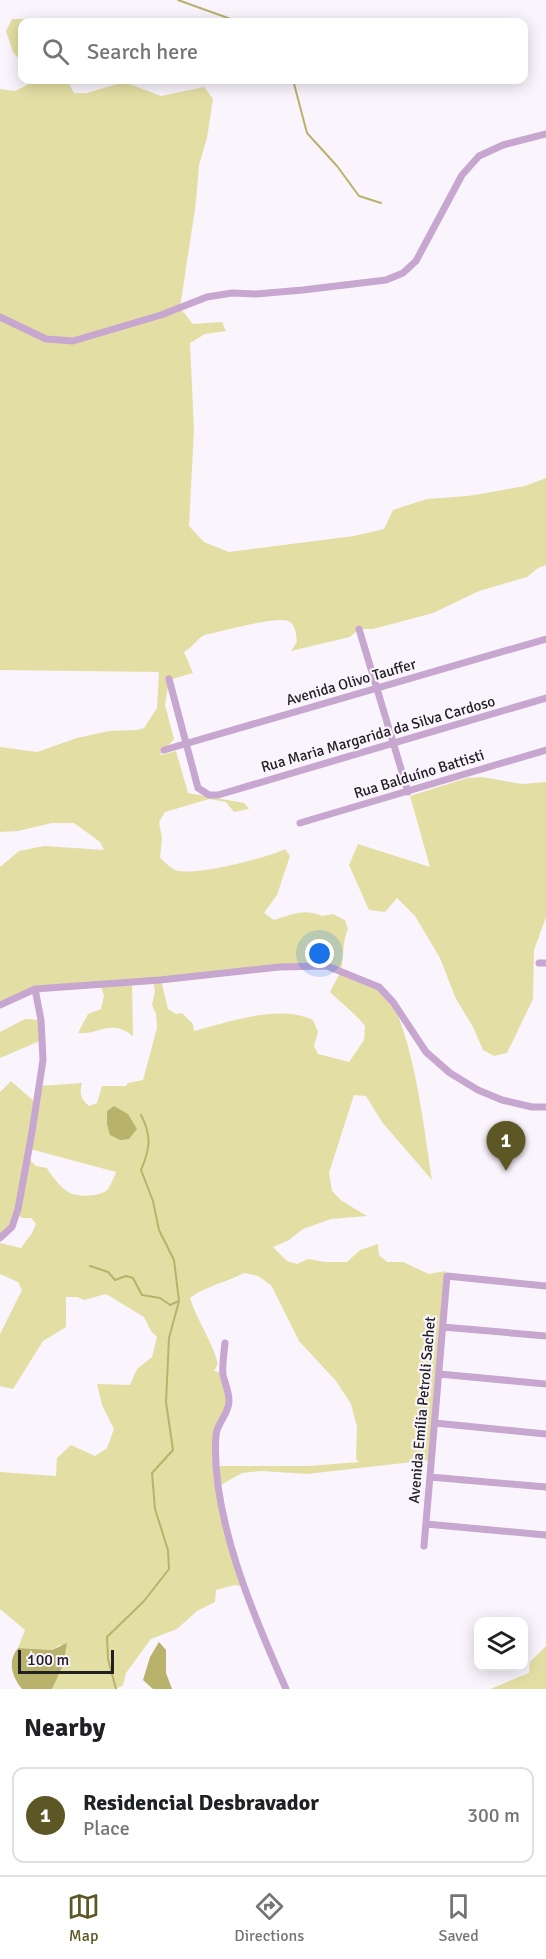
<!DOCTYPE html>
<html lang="en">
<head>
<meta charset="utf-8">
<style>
	body { margin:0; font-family:Signika,sans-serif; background:#f6f6f6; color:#202124 }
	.controls { position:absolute; right:18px; bottom:18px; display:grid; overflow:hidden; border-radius:12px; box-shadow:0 3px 15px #0003 }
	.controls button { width:54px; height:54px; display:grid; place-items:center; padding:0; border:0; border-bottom:2px solid #e0e0e0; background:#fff; color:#202124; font:30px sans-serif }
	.scale { position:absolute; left:18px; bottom:15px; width:96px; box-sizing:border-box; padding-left:6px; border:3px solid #222023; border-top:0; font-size:16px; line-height:21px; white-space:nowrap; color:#222023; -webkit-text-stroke:4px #faf4fc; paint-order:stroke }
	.you { position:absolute; left:320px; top:954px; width:21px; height:21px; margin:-15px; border:4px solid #fff; border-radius:50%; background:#1a73e8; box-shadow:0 0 0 9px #1a73e833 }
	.badge { display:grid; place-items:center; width:39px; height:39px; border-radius:50%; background:#5c5724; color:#fff; font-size:20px; font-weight:700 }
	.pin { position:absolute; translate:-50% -50px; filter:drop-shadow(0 2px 3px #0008) }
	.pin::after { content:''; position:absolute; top:32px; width:21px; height:18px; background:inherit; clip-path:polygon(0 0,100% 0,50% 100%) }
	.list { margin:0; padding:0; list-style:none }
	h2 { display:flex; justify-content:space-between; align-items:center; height:78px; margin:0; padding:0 24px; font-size:26px }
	h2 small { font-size:20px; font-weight:400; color:#757577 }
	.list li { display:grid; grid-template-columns:39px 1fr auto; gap:18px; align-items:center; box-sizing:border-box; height:96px; margin:0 12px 12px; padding:0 12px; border:2px solid #e0e0e0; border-radius:12px }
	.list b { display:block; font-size:22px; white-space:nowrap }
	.list p { margin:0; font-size:20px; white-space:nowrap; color:#757577 }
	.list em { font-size:20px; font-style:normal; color:#757577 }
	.icon { flex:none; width:33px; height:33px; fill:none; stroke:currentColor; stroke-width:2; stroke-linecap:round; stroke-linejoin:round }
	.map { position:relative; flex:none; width:546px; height:1689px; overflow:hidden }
	.search { position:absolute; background:#fff; box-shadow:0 3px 15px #0003; left:18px; right:18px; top:18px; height:66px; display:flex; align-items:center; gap:15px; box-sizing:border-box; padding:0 21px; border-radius:12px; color:#757577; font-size:22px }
	.sheet { height:186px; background:#fff }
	nav { display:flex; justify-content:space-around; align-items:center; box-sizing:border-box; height:84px; border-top:2px solid #e0e0e0; background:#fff; font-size:16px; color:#757577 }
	nav a { display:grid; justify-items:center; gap:3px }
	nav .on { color:#5c5724 }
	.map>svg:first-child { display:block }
	.green { fill:#e3dfa4; fill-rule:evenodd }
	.water { fill:#b8b26b }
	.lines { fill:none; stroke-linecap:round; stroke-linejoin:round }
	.stream { stroke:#b8b26b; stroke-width:2 }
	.street { stroke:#c7a6d0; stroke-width:7 }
	.labels { text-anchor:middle; stroke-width:4.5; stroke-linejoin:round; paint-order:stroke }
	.street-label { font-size:15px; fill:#222023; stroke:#faf4fc }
</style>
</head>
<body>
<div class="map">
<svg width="546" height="1689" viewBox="0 0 546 1689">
	<rect width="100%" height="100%" fill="#faf4fc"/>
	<!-- green -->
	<path class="green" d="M12,19H22L29,22H22V63L13,52L6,31Z
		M27,80H67L74,93H87L124,82L161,96L204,87L213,99L207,138L199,165L196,202L180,308L193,324L222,322L226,331L205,334L190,343L194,430L189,526L204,542L229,552L354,536L384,529L393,510L427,499L468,496L525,486L546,478V565L538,568L527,577L479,591L433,613L373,629H359L350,637L291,651L297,642C296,635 296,624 288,621C276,616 220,632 204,635C196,640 193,647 184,652L193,673L169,680L165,705L174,739L160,755L176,751L188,793L244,803L249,809L234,812L226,802L209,799L165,812L159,822L162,838L160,858C165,862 170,868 175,870C193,877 267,858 285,849L290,856L277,895L264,913L274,920C291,914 306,908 322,916L333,914L345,920L348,929C342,942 344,957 341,971C353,976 369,980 379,987C412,1012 425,1137 432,1180L382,1122L366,1096L354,1095L329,1173L332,1191L342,1201L367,1216L331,1219L303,1229L289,1240L273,1247L287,1261L297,1264L308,1259L325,1262H347L360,1250L378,1244L379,1255L387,1262H403L429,1274L445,1271L430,1460L307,1474L261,1471L242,1473L219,1486L220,1495L245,1587L235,1585L216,1590L215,1602L197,1611L177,1629L151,1639L126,1673L123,1685L116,1689H52L61,1644L52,1650L18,1648L25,1630L0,1609V1472L56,1476L57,1458L71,1445L95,1456L107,1448L114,1429L102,1405L97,1384L130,1385L137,1369L152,1357L157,1337L151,1331L144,1317L106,1294L84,1300L77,1297H66V1327L43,1341L13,1389L0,1386V1334L22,1290L18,1282L0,1274V1243L21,1248L32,1233L36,1224L31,1218H22L17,1214L12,1227L0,1238V1092L11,1081L36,1103L39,1086L82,1083C79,1094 81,1099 89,1106L97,1103L102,1086H126L128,1083L143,1080L157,1028L156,1014L152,1005L155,991L153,981L132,982L133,1036C111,1018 99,1035 78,1033L88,1014L101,1009L104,996L100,984L35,989L0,1005V867L19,851L44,846L104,850L100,842L74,823H52L18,831L0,832V747L37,752L77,738L109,731L137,730L144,728L157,708L159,672L0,670V89L15,91L27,85ZM326,966L341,971L330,992C342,1004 355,1013 365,1026L364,1040L349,1062L318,1054L314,1046L318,1032L313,1020C280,1004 228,1022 194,1031L193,1024L182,1013L176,1014L168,1009L161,980ZM30,1149L116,1172V1173C113,1178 111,1186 107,1190C100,1197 78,1197 70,1193C62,1189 51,1176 47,1168L36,1166L28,1158ZM244,1273L258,1276L271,1285L299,1341L336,1381L351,1404L357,1427L356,1459L359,1462L308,1466H217L216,1432L229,1402L223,1373L214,1371L218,1364C212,1340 197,1321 190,1298C203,1287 227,1282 244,1273Z
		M482,777L522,784L546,782V917L534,950L533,999L507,1053L494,1056L483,1050L473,1027L456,999L440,958L415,916L397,898L385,912L369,910L349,865L358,844L430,867L410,796L467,778Z
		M25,1019L41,1020L42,1040L0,1058V1032Z
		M546,1646V1689H490L529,1673L530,1662Z"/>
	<!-- water -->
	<path class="water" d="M114,1106L128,1114L137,1129L129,1139L120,1140L110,1135L107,1124V1111Z
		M159,1642L166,1650V1673L172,1689H153L143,1680L150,1657Z
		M67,1643L63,1665L52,1689H22C12,1677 7,1661 18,1648L52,1650Z"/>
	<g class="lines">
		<!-- stream -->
		<path class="stream" d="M178,0L239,22
			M293,80L307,133L337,166L359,196L381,203
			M90,1266L108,1272L115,1280L126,1276L133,1278L142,1295L160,1298L170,1305L179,1301
			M116,1689L108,1659L107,1637L144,1601L169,1569L168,1550L155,1509L152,1473L173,1450L166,1402L169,1338L179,1301L174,1260L159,1230L153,1201L141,1170C150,1149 152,1136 141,1115"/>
		<!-- street -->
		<path class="street" d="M0,317L46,339L73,341L161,315L207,297L232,293L256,294L303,290L386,280L403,273L416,261L462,175L479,156L503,145L546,134
			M359,629L408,792
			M169,679L198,788L209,795H218L546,698
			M164,750L546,639
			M300,823L546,750
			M539,963H546
			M0,1005L35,989L160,980L279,967L327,966L379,987L393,1002L426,1052L450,1073L478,1090L502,1100L532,1107H546
			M0,1238L12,1227L18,1209L32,1132L43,1060L41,1020L35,989
			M443,1327L546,1336
			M225,1343C224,1353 222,1365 223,1375C225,1383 229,1392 229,1401C229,1414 217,1423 216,1435C210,1515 254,1617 286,1689
			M439,1374L546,1384
			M435,1423L546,1434
			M430,1477L546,1487
			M426,1524L546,1535
			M424,1546L447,1276L546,1286"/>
	</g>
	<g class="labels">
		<!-- street labels -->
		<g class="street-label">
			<text transform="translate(351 682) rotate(-16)" y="5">Avenida Olivo Tauffer</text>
			<text transform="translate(378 734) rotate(-16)" y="5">Rua Maria Margarida da Silva Cardoso</text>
			<text transform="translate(419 774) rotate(-17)" y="5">Rua Balduíno Battisti</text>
			<text transform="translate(422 1410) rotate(-85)" y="5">Avenida Emília Petroli Sachet</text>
		</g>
	</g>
</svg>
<div class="controls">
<button><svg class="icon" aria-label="layers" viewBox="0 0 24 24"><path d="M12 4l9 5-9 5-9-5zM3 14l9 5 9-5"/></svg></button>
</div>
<div class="scale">100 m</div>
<div class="you"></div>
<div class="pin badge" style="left:506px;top:1171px">1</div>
<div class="search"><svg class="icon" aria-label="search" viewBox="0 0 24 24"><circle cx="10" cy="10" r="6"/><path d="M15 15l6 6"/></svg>Search here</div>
</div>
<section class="sheet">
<h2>Nearby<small></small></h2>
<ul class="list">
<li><span class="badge">1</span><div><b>Residencial Desbravador</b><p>Place</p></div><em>300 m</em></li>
</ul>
</section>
<nav>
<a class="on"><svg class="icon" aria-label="map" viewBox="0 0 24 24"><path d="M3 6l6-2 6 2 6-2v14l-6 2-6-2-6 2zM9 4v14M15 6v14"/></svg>Map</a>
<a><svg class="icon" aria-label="directions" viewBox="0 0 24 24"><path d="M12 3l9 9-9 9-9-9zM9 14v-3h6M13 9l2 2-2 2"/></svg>Directions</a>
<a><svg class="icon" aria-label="saved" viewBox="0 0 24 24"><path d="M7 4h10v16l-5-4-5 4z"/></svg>Saved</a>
</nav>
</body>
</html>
